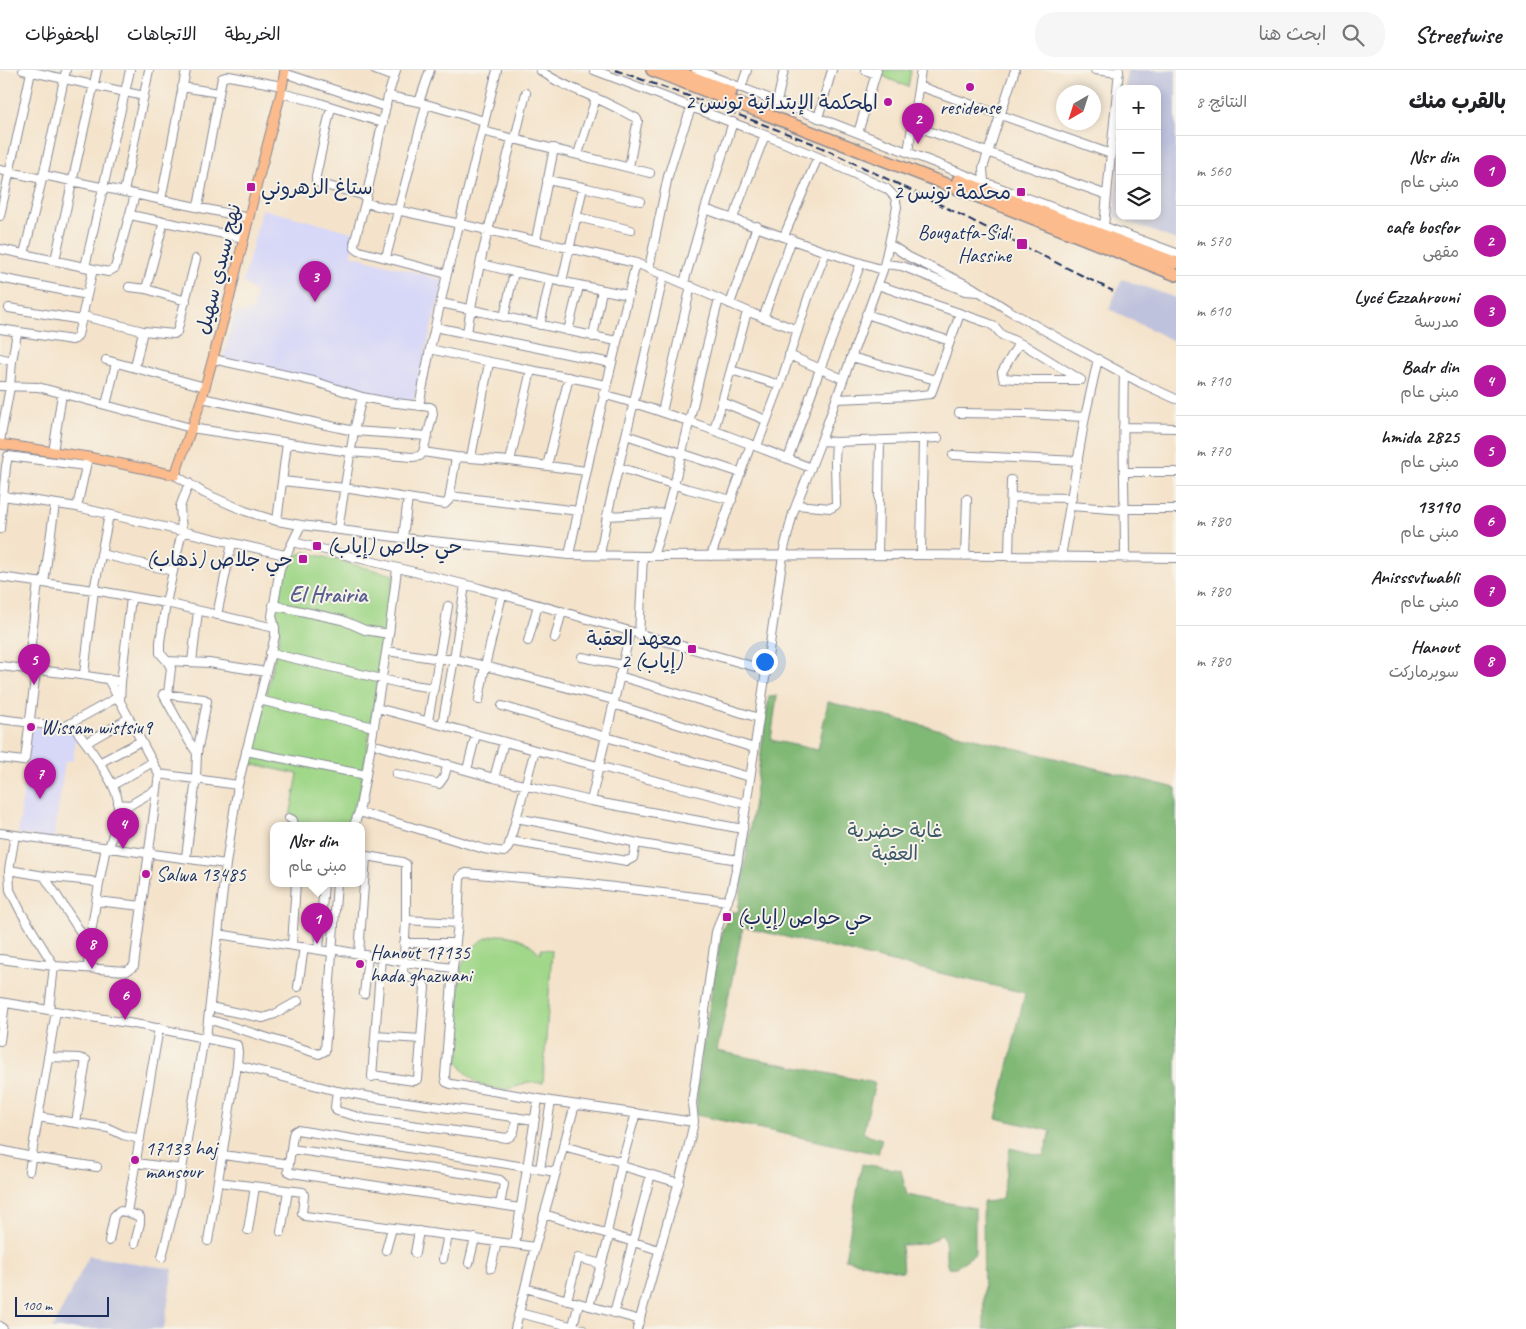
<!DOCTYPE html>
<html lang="ar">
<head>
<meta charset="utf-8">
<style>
	body { margin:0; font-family:Caveat,"Playpen Sans Arabic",sans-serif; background:#f6f6f6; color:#202124; direction:rtl }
	.controls { position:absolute; right:15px; top:15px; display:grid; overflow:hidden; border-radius:10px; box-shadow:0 2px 8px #0003 }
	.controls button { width:45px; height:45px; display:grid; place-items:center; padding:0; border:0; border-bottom:1px solid #e0e0e0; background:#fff; color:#202124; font:25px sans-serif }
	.compass { position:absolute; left:1056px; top:15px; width:45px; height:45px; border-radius:50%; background:#fff; box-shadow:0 2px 8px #0003; rotate:219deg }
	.scale { position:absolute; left:15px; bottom:12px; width:94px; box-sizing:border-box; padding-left:5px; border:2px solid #1b2f5e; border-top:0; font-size:14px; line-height:18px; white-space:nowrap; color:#1b2f5e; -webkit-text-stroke:4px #f7f3e8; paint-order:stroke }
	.you { position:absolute; left:764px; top:591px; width:18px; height:18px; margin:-12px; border:4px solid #fff; border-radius:50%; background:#1a73e8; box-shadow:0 0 0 8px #1a73e833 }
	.badge { display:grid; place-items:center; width:32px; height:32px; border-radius:50%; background:#b5179e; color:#fff; font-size:16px; font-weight:700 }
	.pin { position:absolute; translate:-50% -41px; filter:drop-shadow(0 1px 2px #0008) }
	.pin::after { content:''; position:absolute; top:26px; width:18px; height:15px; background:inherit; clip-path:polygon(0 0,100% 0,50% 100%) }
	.popup { position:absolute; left:270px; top:752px; width:95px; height:65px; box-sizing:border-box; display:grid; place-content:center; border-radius:10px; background:#fff; filter:drop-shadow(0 1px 4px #0005); font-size:16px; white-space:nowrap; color:#757577 }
	.popup b { font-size:19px; color:#202124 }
	.popup::after { content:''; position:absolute; left:50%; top:100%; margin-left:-10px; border:10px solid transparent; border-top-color:#fff }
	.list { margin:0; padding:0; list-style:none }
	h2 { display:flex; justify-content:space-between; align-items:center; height:65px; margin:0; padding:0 20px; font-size:21px }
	h2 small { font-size:16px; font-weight:400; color:#757577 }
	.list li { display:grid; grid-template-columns:32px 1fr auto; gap:15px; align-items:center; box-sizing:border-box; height:70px; padding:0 20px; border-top:1px solid #e0e0e0 }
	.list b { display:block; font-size:19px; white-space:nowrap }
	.list p { margin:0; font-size:16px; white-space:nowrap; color:#757577 }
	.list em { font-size:16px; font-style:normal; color:#757577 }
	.icon { flex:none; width:28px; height:28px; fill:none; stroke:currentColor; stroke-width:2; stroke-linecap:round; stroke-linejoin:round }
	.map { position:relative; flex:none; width:1176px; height:1259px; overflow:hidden; direction:ltr }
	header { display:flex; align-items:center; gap:30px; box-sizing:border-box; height:70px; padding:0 25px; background:#fff; border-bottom:1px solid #e0e0e0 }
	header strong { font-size:24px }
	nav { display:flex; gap:28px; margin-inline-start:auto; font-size:18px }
	.search { width:350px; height:45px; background:#f6f6f6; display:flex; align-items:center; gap:12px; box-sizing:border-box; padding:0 18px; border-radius:20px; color:#757577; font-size:19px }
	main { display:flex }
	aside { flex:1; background:#fff }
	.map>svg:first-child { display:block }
	.built { fill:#d7d7f8 }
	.industrial { fill:#bfc2dd }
	.green { fill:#a0d789; stroke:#5e8374 }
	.forest { fill:#80b875; stroke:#4e746a }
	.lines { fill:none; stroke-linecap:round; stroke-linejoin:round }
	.minor-casing { stroke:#888994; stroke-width:10 }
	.major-casing { stroke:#888994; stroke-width:11 }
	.highway-casing { stroke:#888994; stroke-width:14 }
	.minor { stroke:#fff; stroke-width:8 }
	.major { stroke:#fbbb8c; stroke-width:9 }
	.highway { stroke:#fbbb8c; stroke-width:11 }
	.rail { stroke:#1b2f5e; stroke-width:2; stroke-dasharray:8 4; stroke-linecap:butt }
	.poi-dot { fill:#b5179e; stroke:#f7f3e8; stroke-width:2 }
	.labels { text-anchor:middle; stroke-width:4; stroke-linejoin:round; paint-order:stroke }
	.poi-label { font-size:20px; fill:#1b2f5e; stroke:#f7f3e8; text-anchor:start }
	.street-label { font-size:20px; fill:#1b2f5e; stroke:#f7f3e8 }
	.park-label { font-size:20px; fill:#3c5969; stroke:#f7f3e8 }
	.quarter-label { font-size:22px; font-weight:bold; fill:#595f90; stroke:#f7f3e8 }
</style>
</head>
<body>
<header>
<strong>Streetwise</strong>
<div class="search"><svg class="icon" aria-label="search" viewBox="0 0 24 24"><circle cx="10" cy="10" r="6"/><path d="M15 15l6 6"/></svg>ابحث هنا</div>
<nav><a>الخريطة</a><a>الاتجاهات</a><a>المحفوظات</a></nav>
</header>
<main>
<aside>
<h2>بالقرب منك<small>النتائج: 8</small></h2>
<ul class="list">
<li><span class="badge">1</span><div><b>Nsr din</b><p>مبنى عام</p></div><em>560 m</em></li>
<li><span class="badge">2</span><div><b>cafe bosfor</b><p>مقهى</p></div><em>570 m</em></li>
<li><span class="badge">3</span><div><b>Lycé Ezzahrouni</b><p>مدرسة</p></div><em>610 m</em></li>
<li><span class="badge">4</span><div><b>Badr din</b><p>مبنى عام</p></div><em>710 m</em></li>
<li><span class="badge">5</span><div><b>2825 hmida</b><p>مبنى عام</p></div><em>770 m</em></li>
<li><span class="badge">6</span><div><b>13190</b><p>مبنى عام</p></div><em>780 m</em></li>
<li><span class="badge">7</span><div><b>Anisssvtwabli</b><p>مبنى عام</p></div><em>780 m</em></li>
<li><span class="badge">8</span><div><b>Hanout</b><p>سوبرماركت</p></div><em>780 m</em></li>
</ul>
</aside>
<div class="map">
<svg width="1176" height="1259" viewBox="0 0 1176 1259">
	<rect width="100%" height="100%" fill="#f7f3e8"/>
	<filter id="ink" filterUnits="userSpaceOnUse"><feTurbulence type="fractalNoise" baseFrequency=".02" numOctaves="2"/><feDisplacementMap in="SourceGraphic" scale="10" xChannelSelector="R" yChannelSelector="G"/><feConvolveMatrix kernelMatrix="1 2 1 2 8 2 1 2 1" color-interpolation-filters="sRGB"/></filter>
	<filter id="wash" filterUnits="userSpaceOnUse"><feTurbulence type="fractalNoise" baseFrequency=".0096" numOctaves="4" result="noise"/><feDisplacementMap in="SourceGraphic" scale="20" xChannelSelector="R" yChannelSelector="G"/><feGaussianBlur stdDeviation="1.12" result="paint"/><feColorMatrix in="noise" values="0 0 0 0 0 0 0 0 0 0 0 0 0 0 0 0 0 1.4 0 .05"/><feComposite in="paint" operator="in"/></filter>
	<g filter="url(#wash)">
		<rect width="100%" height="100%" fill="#f4e3ca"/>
		<!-- built -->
		<path class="built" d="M262,139L356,163L351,185L440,209L443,212L413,332L411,333L319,310L223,290L235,244L252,240L256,223L243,212Z
			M31,656L77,663L73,691H65L54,769L18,764Z"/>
		<!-- industrial -->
		<path class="industrial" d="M1127,0H1176V170L1114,146L1120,79V146H1157V19H1125Z
			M1122,209L1176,228V272L1109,239Z
			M89,1186L173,1199L164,1259H52Z"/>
		<!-- green -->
		<path class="green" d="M878,0H911L908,17L889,9L877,2Z
			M305,482L394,505L357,742L350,755H296L290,747L298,704L251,694L280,562L274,549L285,492L291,487Z
			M497,865C514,865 529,870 540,884L541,879L552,880L543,1013L527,1012L519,1016L503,1020L484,1016L477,1013L463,1000L458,991L455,975L461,897C469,881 478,868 497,865Z"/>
		<!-- forest -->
		<path class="forest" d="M777,626L771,670L818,680L828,632L1176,718V1259H984L983,1132L994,1131L1002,1128L1010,1078L1043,1086L1051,1061L996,1048L1025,923L743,857L717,981L875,1013L863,1063L882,1069L878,1084L696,1045L699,1000L722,860L731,842H738L769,627Z
			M862,1094L901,1100L907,1125L975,1138V1184L956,1197L948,1198C944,1185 948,1174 942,1164C928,1176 919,1174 901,1175L903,1202L845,1189Z"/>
	</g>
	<g filter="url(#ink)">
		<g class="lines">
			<!-- minor casing -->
			<g class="minor-casing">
				<path id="minor" d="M23,0L144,26
					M375,0L394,7
					M396,0L388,26L365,133L354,174L355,178L359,181L447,204
					M540,0C555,12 575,19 593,27C608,33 622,41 636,48L638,51L637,54L629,97
					M594,0L765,65L818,87L887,119L895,127L897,137L883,200L821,371L793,443L784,479L738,790L732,819L716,862L692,1033L694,1052L687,1083L637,1259
					M696,0L984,112L1176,183
					M865,0L876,4
					M1095,0L1119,3
					M284,3L386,37
					M919,16L1111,84
					M182,17L219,23
					M741,18L747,0
					M281,23L317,32L383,53
					M388,26L419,32L484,51
					M419,32L430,0
					M777,32L784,0
					M331,37L316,106V111L321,114L366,126
					M818,48L832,0
					M912,55L1107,125
					M482,61L650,103
					M858,63L877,0
					M515,69L526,23
					M908,82L921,0
					M578,84L596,28
					M0,100L42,109
					M43,105L249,148
					M547,110L583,117L640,131
					M984,112L983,98L1015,0
					M124,122L149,0
					M161,130L186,0
					M365,133L636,193L754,244L798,260
					M198,137L222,8L229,6L282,16
					M705,139L826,182L883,200
					M130,145L244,168
					M0,146L31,2
					M577,147L631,160
					M733,148L765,65
					M1104,156L1119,0
					M784,166L818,87
					M536,170L554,78
					M889,176L894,177L909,187L972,217L1008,240L1067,273L1141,313L1176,329
					M0,179L108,202L115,198L135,125
					M24,184L46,93L66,0
					M386,187L426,35
					M55,190L97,0
					M481,194L514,202L628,225
					M885,194L902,196L965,221L979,222
					M85,197L130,0
					M649,198L668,106L679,71L692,36
					M0,208L87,225
					M562,212L583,117
					M684,213L705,139L733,52
					M878,215L988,253L995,257L1002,265L1026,276L1081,310
					M129,217L146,219L186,231
					M146,219L164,151
					M441,233L616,271
					M730,234L757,156
					M9,238L82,250
					M866,244L950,271
					M83,246L143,261L174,264L177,262L196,189
					M504,247L514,202
					M763,248L792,169
					M540,255L550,210
					M435,257L611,293
					M0,259L72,270L75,269L78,265L93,199
					M568,261L579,216
					M467,263C476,198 496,133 512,69
					M593,267L602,220
					M1019,273L1002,302L1003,308L1031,310H1081
					M430,279C488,293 547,302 606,315
					M789,285L843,309
					M851,287L936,310
					M0,288L12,291
					M106,290L205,317
					M135,297L143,261
					M731,300L780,315
					M1124,304C1122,366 1125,427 1125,489
					M0,316L38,317L191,358L350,382L412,387L420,386L423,382L433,344L432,338L430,337L388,332L362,327L313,311L213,289
					M603,324C674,344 743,371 811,398
					M202,328L354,361L428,366
					M836,329L911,326L931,324L960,244
					M722,332L766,350
					M106,335L116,293
					M419,336L430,279L447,204L497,0
					M662,342L691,216
					M959,343L1025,344L1085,347
					M1123,357L1176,358
					M714,360L747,242
					M626,365L741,403
					M0,371L10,317L12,291L17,263
					M821,371L836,372L938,368
					M757,376L780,315L809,225L826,182
					M53,382L62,324
					M423,382L456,387L510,391L586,401
					M953,385L1078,391
					M471,387L489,293
					M788,389L820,299L861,193
					M510,391L531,300
					M547,396L569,307
					M618,397L688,419L732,430
					M1124,402H1176
					M175,405L204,423L245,441L277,451L301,455L403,468L569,485L643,486L921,485L1176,488
					M283,411L344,418L445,434L449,430L456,387
					M3,426L77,437L285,485
					M450,426L579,441
					M1011,427L1072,428
					M796,435L831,438L836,435L835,392L836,372
					M1070,436L1125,440
					M77,437L87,392
					M1125,439H1176
					M607,446L666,443
					M277,451L287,373
					M0,459L6,396L8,386L86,396
					M338,459L354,361L362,327
					M403,468L408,428
					M293,472L479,518L766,600
					M101,484L173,501
					M569,485L592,376L636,193
					M600,485L607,446L664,204
					M878,485L880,370
					M921,485L923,368
					M653,486C681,402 696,314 719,229
					M711,486L751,374
					M965,486L967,429
					M1009,487L1011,410
					M1061,487L1085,347L1098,289
					M0,507L94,520L166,533L275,558
					M44,513L55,434
					M273,535L342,550L365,560L389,564L366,705L359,742L354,755
					M217,545L232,473
					M389,564L397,499
					M639,565L643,486
					M555,568L562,541
					M528,571L538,535
					M387,581L440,589H454L485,596L614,630
					M270,583L399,613L434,618
					M582,587L622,595
					M167,591L209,593L266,602
					M192,592L198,541
					M0,596C40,601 81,603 121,612
					M28,599L38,512
					M84,604L94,520L109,445
					M619,606L759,648
					M163,624L204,629L207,631L197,683L189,671Z
					M168,624L171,598L167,591L160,583V572L166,533L182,461L180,437L189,413
					M259,630L374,657
					M479,630L485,596L502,525
					M120,631L121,612L131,528
					M613,634L754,678
					M502,636L630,674L750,707
					M377,638L535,680L746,734
					M0,649L73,658L77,661C88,675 117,715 118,732C119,747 113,763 109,778
					M428,651L448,536
					M442,655L454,589L465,515
					M64,657L118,627
					M86,673L129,648
					M379,676L494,708L591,731L743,759
					M246,681L366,705
					M0,688L23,691L25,689L36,601
					M99,693L141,671
					M467,700L476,664
					M159,704L238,715
					M396,704L439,714L444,707L448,694
					M494,708L504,672
					M113,715L153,692
					M591,731L630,562
					M118,734L130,735L157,719
					M359,742L415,758L484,779L504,782L508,778L535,680
					M289,748L293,750L294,755
					M516,748L565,757L642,774L738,790
					M0,763L226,794
					M15,765L9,800L10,820L21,842L54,896L49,940
					M510,771L627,791L633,788L636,773
					M361,785L402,792L406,794V850L403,903L407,907L422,911L425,917L418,1009L414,1011L372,1005
					M186,787L196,709L197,683
					M9,800L44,806L89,875L88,898
					M44,806L91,811L99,814L89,875
					M99,814L106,777
					M96,831L142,836
					M406,850L458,853
					M218,864L332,882
					M404,873H456
					M292,875L296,813
					M319,879L324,813
					M332,879L403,892L453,898
					M359,883L366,787
					M0,889L54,896L127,901L134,896L159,704L108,609
					M298,917L304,877
					M364,924L368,886
					M0,932L146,956L237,975L238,982L237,995L208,1171
					M210,937L263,948L275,944L298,931
					M208,949L319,984L325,981L337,813
					M375,966L421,969
					M206,968L226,794L238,715L275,566V558L272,546L280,498L301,455
					M0,971L5,933
					M48,987L79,988L86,990L76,1053
					M237,995L337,1021L377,1028L534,1050
					M372,1007L381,888
					M337,1021L335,1037L337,1041L366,1049L507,1068C516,1065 515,1055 516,1047
					M38,1047L108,1058L123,1065L140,1069
					M694,1052L551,1031L451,1014L446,1012L445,1006L453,898L458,853L460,808L462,805L466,803L589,814L728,831
					M563,1076L622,1092
					M291,1079L469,1104L500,1110L504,1114L500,1135
					M0,1080L32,1087L97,1097
					M223,1085L289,1094
					M136,1093L182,1099L204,967
					M622,1096L679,1113
					M540,1099L551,1031
					M29,1101L56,941
					M218,1112L303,1122L304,1125L302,1143L305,1146L535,1177
					M520,1138L292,1103L288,1101L293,1065L294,1062L297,1060L556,1102
					M127,1142L159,958
					M544,1144L659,1180
					M248,1160L255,1117
					M281,1162L288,1121
					M607,1163L622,1092L636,1043
					M109,1171L114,1146L119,1141L127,1142L140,1147V1153L135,1173
					M515,1174L538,1029
					M386,1180L392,1158
					M415,1183L419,1161
					M162,1187L178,1124L182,1099
					M443,1189L448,1165
					M469,1193L475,1168
					M491,1198L497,1172
					M525,1218L640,1250
					M567,1230L578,1188L602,1194
					M589,1236L610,1164
					M519,1243L582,1259
					M614,1243L651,1104
					M0,1256L3,1259
					M515,1259L535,1177L575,1035
					M572,1259L579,1233"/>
			</g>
			<!-- major casing -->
			<g class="major-casing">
				<path id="major" d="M0,374L88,387L175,405L202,328L230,226L257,114L281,23L285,0"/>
			</g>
			<!-- highway casing -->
			<g class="highway-casing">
				<path id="highway" d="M652,0L984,129L1176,205
					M673,0L731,22
					M958,110L1176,193"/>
			</g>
			<!-- minor -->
			<use href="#minor" class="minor"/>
			<!-- major -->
			<use href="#major" class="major"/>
			<!-- highway -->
			<use href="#highway" class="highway"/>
			<!-- rail -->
			<path class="rail" d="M615,0L694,28L812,73L925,127L1113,221"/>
		</g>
	</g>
	<!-- markers -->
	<g class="poi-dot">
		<circle cx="970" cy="17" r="5"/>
		<circle cx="888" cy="32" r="5"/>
		<rect x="246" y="112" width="10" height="10" rx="2.5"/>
		<rect x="1016" y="117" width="10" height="10" rx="2.5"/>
		<rect x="1016" y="168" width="12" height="12" rx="2.5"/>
		<rect x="312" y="471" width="10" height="10" rx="2.5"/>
		<rect x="298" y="484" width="10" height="10" rx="2.5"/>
		<rect x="687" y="574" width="10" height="10" rx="2.5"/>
		<circle cx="31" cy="657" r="5"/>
		<circle cx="146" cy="804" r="5"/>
		<rect x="722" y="842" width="10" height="10" rx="2.5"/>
		<circle cx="360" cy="894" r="5"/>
		<circle cx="135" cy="1090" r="5"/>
	</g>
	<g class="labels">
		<!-- poi labels -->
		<g class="poi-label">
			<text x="878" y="39" text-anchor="end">المحكمة الإبتدائية تونس 2</text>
			<text x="970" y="44" text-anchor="middle">residense</text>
			<text x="261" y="124">ستاغ الزهروني</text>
			<text x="1011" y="129" text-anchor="end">محكمة تونس 2</text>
			<text x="1011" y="169" text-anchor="end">Bougatfa-Sidi<tspan x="1011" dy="23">Hassine</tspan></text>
			<text x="327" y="483">حي جلاص (إياب)</text>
			<text x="293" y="496" text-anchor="end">حي جلاص (ذهاب)</text>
			<text x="682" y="575" text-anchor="end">معهد العقبة<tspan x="682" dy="23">2 (إياب)</tspan></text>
			<text x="41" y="664">Wissam wistsiu9</text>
			<text x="156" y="811">Salwa 13485</text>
			<text x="737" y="854">حي حواص (إياب)</text>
			<text x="370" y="889">Hanout 17135<tspan x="370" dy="23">hada ghazwani</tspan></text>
			<text x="145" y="1085">17133 haj<tspan x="145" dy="23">mansour</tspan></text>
		</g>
		<!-- street labels -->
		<g class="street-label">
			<text transform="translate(218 199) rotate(-76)" y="7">نهج سيدي سهيل</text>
		</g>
		<!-- park labels -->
		<g class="park-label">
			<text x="895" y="767">غابة حضرية<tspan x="895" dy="23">العقبة</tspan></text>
		</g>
		<!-- quarter labels -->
		<g class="quarter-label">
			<text x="328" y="532">El Hrairia</text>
		</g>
	</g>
</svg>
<div class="controls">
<button>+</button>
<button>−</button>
<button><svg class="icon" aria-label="layers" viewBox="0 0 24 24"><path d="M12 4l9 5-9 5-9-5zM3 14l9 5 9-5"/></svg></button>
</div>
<svg class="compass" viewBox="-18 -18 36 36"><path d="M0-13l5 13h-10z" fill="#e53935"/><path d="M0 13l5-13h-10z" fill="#757577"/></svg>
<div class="scale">100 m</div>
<div class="you"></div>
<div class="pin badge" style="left:317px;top:874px">1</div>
<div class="popup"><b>Nsr din</b>مبنى عام</div>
<div class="pin badge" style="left:918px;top:74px">2</div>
<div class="pin badge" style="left:315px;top:232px">3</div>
<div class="pin badge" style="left:123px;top:779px">4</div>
<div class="pin badge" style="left:34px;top:615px">5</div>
<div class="pin badge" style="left:125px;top:950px">6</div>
<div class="pin badge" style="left:40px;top:729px">7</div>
<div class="pin badge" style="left:92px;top:899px">8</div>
</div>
</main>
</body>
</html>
